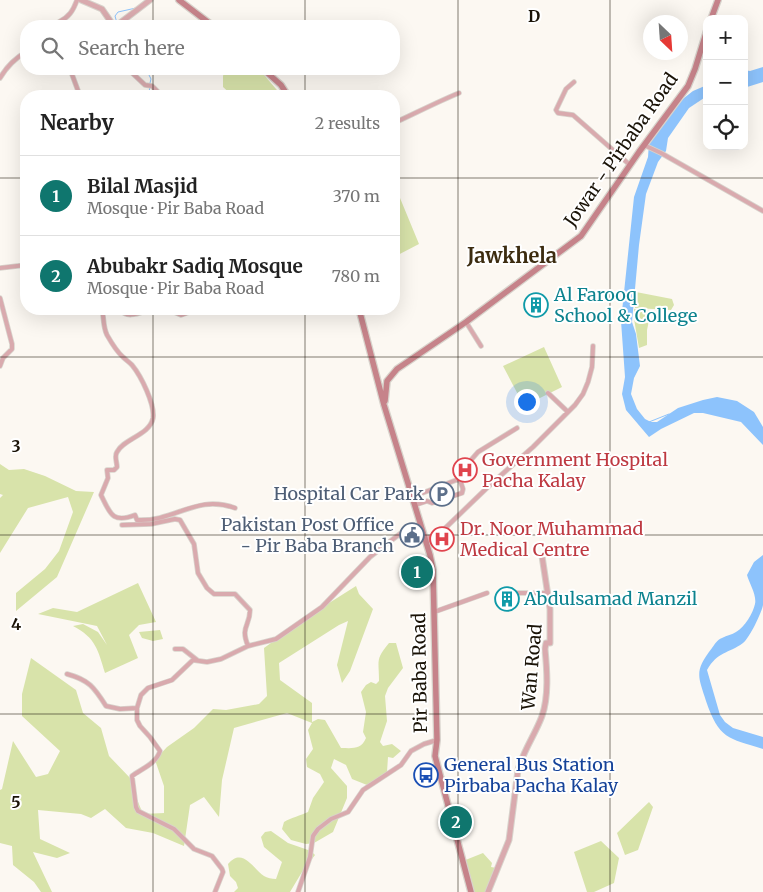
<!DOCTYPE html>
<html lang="en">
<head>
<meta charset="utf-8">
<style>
	body { margin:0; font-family:Merriweather,serif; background:#f2f2f2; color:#222 }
	.controls { position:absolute; right:15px; top:15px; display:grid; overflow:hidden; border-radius:10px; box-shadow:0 5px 20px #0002 }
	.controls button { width:45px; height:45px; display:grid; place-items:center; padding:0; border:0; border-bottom:1px solid #e0e0e0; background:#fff; color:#222; font:25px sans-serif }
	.compass { position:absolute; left:643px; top:15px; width:45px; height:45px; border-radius:50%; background:#fff; box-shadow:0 5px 20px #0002; rotate:155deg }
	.you { position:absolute; left:526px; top:401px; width:18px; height:18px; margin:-12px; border:4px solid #fff; border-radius:50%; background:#1a73e8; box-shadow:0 0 0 8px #1a73e833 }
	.badge { display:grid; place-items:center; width:32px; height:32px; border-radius:50%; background:#0f766e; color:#fff; font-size:16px; font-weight:700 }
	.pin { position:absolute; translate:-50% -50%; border:2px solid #fff; box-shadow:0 1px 5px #0006 }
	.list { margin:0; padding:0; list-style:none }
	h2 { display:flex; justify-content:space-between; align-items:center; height:65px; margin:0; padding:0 20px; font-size:21px }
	h2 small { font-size:16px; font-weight:400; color:#767676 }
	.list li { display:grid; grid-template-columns:32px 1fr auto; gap:15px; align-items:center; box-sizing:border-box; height:80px; padding:0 20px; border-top:1px solid #e0e0e0 }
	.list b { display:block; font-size:19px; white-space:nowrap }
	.list p { margin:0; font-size:16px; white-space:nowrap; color:#767676 }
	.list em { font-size:16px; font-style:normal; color:#767676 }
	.icon { flex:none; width:28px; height:28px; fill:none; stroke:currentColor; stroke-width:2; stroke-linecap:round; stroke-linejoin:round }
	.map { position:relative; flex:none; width:763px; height:892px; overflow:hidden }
	.search { position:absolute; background:#fff; box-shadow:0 5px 20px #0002; left:20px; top:20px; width:380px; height:55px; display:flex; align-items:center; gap:12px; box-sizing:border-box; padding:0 18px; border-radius:20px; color:#767676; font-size:19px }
	.panel { position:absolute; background:#fff; box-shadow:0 5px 20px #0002; left:20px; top:90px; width:380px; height:225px; border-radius:20px }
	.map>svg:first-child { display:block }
	.green { fill:#d8e3aa }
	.water { fill:#8dc3fc }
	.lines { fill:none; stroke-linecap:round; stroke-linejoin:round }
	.stream { stroke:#8dc3fc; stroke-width:1 }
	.minor-casing { stroke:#d8d3cc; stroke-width:5.5 }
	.tertiary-casing { stroke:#d8d3cc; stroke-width:7 }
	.secondary-casing { stroke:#d8d3cc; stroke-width:8 }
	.minor { stroke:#d9aaae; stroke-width:4 }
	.tertiary { stroke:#d9aaae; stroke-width:5 }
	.secondary { stroke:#c6838a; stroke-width:5.5 }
	.grid { fill:none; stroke:#1a1307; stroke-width:1; stroke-opacity:0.55 }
	.labels { text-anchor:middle; stroke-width:4; stroke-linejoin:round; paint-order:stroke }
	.street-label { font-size:18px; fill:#1a1307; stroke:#fff }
	.culture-label { font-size:18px; fill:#0d838f; stroke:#fff; text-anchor:start }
	.health-label { font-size:18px; fill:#be3a42; stroke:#fff; text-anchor:start }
	.service-label { font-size:18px; fill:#4e5e75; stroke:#fff; text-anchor:end }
	.transit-label { font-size:18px; fill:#164399; stroke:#fff; text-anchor:start }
	.quarter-label { font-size:20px; font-weight:bold; fill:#3c2c10; stroke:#fff }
	.grid-label { font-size:16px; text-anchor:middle; font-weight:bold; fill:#1a1307; stroke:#fff; stroke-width:4; stroke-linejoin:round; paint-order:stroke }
</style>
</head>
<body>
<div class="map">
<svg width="763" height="892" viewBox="0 0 763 892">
	<rect width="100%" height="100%" fill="#fcf8f2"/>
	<!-- green -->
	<path class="green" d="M225,69H259L282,96H233L223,87V76Z
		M400,198L419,244L394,257V202Z
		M636,292L672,299L674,305L671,310L635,308Z
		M634,309L651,311L647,330V345L639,348L634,319Z
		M544,347L562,387L524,406L503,366Z
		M0,464L9,470L24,469L45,476L76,491L94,492L57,577L16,611V593L45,569L59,551L73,512L68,497L28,508L0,553V498L3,495L0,494Z
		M138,583L156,622L139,625L129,635L138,658L105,673C98,650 96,638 73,626L83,624L98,632L107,645L97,626L38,614L53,608L77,612Z
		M356,586L359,594L373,609L350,671L342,683L337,665L348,621L339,625L279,663L280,680L312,703V722L318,719L325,720L341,748C352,748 361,750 366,738L363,732L366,712L361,692L366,685L371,682L376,684L379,681C379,660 375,660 389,643H396L403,668L388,688L385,696L387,721L380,742L383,746L392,744L401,751L393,758L388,757L387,772L377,781L367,785L352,779L346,765L334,759L331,768L347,786V798L333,832L314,843L306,844L291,840L282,829L284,822C292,817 300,816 308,812L313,798L324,782L320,774L307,767L306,759L313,749L308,730L312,723L287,713L234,728L222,780L219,817L204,797L190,805L184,846L153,833L126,828L105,809L91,818L81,814L38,810L40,839L70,853L57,858L33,852L52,892H41L34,882L13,865L12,846L0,843V790L2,789L13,741L36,777L48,774L60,751L22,716V694L31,658L76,690L83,713L101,728L109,756L132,780L134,792L143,814L164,813V786L155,760L167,747L194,728L213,709L226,710L259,704L267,696L264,648L307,617Z
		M160,630L163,639L153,641L142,638L139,632Z
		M649,802L653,807L638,850L625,855L617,833Z
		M271,831L288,843L311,851L315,855L302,872L290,892H234L238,888L236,882L230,876L228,864C243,846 254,870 264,876C267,878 272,879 276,879L282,862L264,847L261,837L265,832Z
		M601,841L619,858L614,883L594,892H587L574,852Z
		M483,853L492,863L491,867L497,868L488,892H471L463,861Z"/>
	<!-- water -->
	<path class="water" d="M763,67V82L744,88V70L750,71Z
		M707,85V96L689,108L668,138L666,151L658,162L646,194L639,245L632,322L636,334L640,366L634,378L631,394L637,409L645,419L651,422H657L678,408L703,400L717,397L737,401L754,412L763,427V445L741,422L703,413H694L661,429L649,437L626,410L622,394L625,377L621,321L634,197L648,157L649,143L666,119L684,98L693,91Z
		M763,555C763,570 763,589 763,605C762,612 749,639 743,643C728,654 718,651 707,670L720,715L725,722L733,728L763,737V749C728,738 719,739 706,701C698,676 694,671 712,648C715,644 717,640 722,638C727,635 732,635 736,632C745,627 753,613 755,604C757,595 749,583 747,575L754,562Z"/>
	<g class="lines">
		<!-- stream -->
		<path class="stream" d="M117,23L115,16L118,12L136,8
			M146,69L151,79L150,83
			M148,96L150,87
			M649,422L669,414"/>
		<!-- minor casing -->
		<g class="minor-casing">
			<path id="minor" d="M59,26V22C69,17 73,11 77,0
				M70,69L80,96
				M128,69L145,85L152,86L162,96
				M0,78C7,66 14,59 26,52
				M574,82L566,89L556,110L558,113L573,115L630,165
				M394,123C416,113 437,102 459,93
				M644,145L661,153L763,211
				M0,268L26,265
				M0,298L12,344V349L3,358L0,366
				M102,309C104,318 103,327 107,335C111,342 117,352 123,357C126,360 129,362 132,365C141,376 155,404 153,418C150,435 123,439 117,452C114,456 117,462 117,467L114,470H107L108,478L101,495C110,513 112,524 135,515L137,520C176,522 195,494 235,508
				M120,309C127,320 141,312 152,309
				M167,309L181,315L198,309
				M466,322L481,346
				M548,393L568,412
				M412,497L459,479
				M415,505L427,501L432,503L462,493L463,489L456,468L471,460L478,452L517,428
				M122,525L151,524L175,519L180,520L194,544L198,573L207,588L214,594H235L250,610C250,627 240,626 248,646
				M428,541L427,537H436L491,484L533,447L575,405L583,394L588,382L592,367L593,346
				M503,593H548
				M434,612L487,593
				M175,649H183L197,660
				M67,674C89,680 94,687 106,706L120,709L137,708
				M215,892L223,872L222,869L212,856L194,849L174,829L138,811L136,807L132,776C141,769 156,764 160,751L150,737L140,726L137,720V708L141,695L148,688L172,680L193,660L207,662L221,659L248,646L276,639L322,607L370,557L384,546L405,530L421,524
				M298,892L310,857L313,836L318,829L331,819L348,812L363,790L401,765L411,751L424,744L437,740"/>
		</g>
		<!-- tertiary casing -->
		<g class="tertiary-casing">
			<path id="tertiary" d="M81,0L102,9L113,25L116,26L150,0
				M488,892L509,840L518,770C524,749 535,735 542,716C549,696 547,670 545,649L546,643H550V609L542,556"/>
		</g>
		<!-- secondary casing -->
		<g class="secondary-casing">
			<path id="secondary" d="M179,0L213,26
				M711,19L718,0
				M263,69L281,85L288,96
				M359,309L384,405L430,555L433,570L437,740L435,756L471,892
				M385,401L387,381L397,369L466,322L581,236L639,152L688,86L695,69L707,30"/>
		</g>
		<!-- minor -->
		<use href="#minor" class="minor"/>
		<!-- tertiary -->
		<use href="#tertiary" class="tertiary"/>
		<!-- secondary -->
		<use href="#secondary" class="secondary"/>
	</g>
	<!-- grid -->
	<path class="grid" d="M153,0V26M305,0V26M458,0V892M610,0V892M153,69V96M305,69V96M0,178H26M394,178H763M153,309V892M305,309V892M0,357H763M0,535H763M0,714H763"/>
	<!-- icons -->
	<defs>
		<g id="building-ring" transform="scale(1.25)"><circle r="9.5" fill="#fff" stroke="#0f9aa8" stroke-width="1.5"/><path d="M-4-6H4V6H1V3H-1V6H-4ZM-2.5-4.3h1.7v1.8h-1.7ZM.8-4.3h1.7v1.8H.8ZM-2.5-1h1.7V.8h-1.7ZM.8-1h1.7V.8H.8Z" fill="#0f9aa8"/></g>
		<g id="hospital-ring" transform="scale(1.25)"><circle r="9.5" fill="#fff" stroke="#e0444e" stroke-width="1.5"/><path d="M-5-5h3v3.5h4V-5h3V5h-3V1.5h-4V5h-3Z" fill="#e0444e"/></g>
		<g id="parking-ring" transform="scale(1.25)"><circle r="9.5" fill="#fff" stroke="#5c6f8a" stroke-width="1.5"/><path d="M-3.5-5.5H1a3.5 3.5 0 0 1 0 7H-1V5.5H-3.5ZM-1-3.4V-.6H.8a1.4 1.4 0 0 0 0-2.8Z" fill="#5c6f8a"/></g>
		<g id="civic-ring" transform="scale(1.25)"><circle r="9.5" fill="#fff" stroke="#5c6f8a" stroke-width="1.5"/><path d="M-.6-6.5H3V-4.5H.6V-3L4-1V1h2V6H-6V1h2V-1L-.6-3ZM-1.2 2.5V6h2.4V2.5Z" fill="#5c6f8a"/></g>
		<g id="bus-ring" transform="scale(1.25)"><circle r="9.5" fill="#fff" stroke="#1a4fb4" stroke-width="1.5"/><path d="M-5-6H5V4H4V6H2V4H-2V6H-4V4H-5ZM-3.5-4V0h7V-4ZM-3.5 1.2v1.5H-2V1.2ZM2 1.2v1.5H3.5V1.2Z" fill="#1a4fb4"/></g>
	</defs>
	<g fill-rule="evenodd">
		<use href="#building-ring" x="536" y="305"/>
		<use href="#hospital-ring" x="465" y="470"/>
		<use href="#parking-ring" x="442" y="494"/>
		<use href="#civic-ring" x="412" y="535"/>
		<use href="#hospital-ring" x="442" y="539"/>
		<use href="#building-ring" x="507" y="599"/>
		<use href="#bus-ring" x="426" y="775"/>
	</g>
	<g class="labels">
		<!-- street labels -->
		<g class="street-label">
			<text transform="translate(621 150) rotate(-55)" y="6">Jowar - Pirbaba Road</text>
			<text transform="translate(532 667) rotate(-85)" y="6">Wan Road</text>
			<text transform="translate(420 673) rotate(-91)" y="6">Pir Baba Road</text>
		</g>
		<!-- culture labels -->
		<g class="culture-label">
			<text x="554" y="301">Al Farooq<tspan x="554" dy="21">School &amp; College</tspan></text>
			<text x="524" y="605">Abdulsamad Manzil</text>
		</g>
		<!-- health labels -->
		<g class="health-label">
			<text x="482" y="466">Government Hospital<tspan x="482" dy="21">Pacha Kalay</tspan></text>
			<text x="460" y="535">Dr. Noor Muhammad<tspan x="460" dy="21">Medical Centre</tspan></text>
		</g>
		<!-- service labels -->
		<g class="service-label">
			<text x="424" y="500">Hospital Car Park</text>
			<text x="394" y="531">Pakistan Post Office<tspan x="394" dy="21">- Pir Baba Branch</tspan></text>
		</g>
		<!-- transit labels -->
		<g class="transit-label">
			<text x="444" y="771">General Bus Station<tspan x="444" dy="21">Pirbaba Pacha Kalay</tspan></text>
		</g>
		<!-- quarter labels -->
		<g class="quarter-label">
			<text x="512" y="263">Jawkhela</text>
		</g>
	</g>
	<g class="grid-label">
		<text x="534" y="22">D</text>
		<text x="16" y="452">3</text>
		<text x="16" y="630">4</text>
		<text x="16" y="808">5</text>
	</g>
</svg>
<div class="controls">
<button>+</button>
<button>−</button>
<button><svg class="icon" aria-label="locate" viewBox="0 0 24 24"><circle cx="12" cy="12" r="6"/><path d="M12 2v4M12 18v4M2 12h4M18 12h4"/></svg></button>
</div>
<svg class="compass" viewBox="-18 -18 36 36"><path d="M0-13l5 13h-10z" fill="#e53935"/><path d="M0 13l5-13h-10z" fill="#767676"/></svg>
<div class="you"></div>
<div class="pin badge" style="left:417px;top:572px">1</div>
<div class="pin badge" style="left:456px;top:822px">2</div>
<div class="search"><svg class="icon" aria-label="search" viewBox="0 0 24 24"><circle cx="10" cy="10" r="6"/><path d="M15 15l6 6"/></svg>Search here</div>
<section class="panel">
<h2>Nearby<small>2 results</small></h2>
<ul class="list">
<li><span class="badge">1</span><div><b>Bilal Masjid</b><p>Mosque · Pir Baba Road</p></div><em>370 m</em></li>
<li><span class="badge">2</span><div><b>Abubakr Sadiq Mosque</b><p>Mosque · Pir Baba Road</p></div><em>780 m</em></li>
</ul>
</section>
</div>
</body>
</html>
